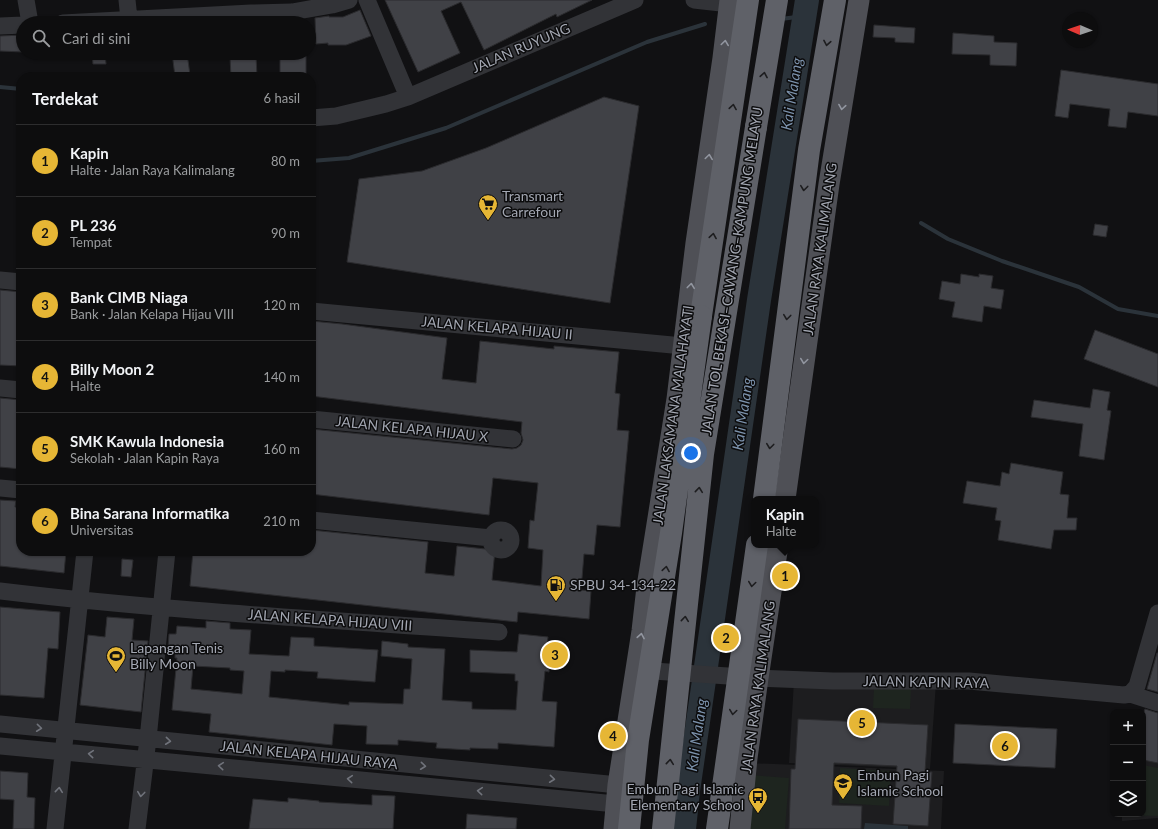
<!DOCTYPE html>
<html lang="id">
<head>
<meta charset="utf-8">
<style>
	body { margin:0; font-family:Lato,sans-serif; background:#1b1b1c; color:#f1f3f6 }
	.controls { position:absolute; right:12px; bottom:12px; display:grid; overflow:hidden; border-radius:8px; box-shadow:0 1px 3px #0004 }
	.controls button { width:36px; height:36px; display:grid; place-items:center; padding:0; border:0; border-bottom:1px solid #2d2d2e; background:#0d0d0e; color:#f1f3f6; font:20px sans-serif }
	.compass { position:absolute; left:1062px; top:12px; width:36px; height:36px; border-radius:50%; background:#0d0d0e; box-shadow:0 1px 3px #0004; rotate:272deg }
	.you { position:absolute; left:691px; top:453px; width:14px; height:14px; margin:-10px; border:3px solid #fff; border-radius:50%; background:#1a73e8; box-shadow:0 0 0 6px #1a73e833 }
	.badge { display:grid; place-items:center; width:26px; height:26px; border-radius:50%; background:#e6b635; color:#111; font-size:13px; font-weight:700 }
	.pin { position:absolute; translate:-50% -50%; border:2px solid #fff; box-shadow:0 1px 4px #0006 }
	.popup { position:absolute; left:751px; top:496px; width:68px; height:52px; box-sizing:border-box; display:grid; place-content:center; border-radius:8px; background:#0d0d0e; filter:drop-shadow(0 1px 3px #0005); font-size:13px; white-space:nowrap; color:#9a9c9e }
	.popup b { font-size:15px; color:#f1f3f6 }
	.popup::after { content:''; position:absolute; left:50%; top:100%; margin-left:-8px; border:8px solid transparent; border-top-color:#0d0d0e }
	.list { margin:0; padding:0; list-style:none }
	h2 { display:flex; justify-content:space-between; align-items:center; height:52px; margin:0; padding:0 16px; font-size:17px }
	h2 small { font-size:13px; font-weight:400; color:#9a9c9e }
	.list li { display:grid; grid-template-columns:26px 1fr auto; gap:12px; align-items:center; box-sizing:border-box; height:72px; padding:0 16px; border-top:1px solid #2d2d2e }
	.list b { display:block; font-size:15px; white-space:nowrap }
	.list p { margin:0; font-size:13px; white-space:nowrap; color:#9a9c9e }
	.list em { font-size:13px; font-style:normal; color:#9a9c9e }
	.icon { flex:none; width:22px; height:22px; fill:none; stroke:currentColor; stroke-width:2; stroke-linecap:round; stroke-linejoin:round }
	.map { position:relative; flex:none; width:1158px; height:829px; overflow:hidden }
	.search { position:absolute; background:#0d0d0e; box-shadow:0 1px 3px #0004; left:16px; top:16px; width:300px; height:44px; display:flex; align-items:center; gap:10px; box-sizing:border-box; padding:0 14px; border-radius:22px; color:#9a9c9e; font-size:15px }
	.panel { position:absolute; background:#0d0d0e; box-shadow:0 1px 3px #0004; left:16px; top:72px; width:300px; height:484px; border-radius:16px }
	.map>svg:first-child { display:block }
	.built { fill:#1d1d1f }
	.green { fill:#1e251f }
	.water { fill:#2b333a }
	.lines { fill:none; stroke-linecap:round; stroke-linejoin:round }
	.stream { stroke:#2b333a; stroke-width:4 }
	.river { stroke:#2b333a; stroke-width:24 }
	.building { fill:#404146; stroke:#2b2b2e; fill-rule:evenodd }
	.minor { stroke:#323337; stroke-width:17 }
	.major { stroke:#4f5056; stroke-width:21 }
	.highway { stroke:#5f6168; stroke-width:22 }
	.highway-bridge { stroke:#5f6168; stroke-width:22 }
	.oneway { stroke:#9296a0 }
	.oneway2 { stroke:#1d1d1f }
	.oneway3 { stroke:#70737b }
	.labels { text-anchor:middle; stroke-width:3; stroke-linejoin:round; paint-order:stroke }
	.street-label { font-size:14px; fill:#a3a7b2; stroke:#0c0c0d }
	.poi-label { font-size:14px; fill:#a3a7b2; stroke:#0c0c0d; text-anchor:start }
	.water-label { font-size:15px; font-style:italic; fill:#7c92ac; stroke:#0c0c0d }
</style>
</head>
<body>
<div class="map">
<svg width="1158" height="829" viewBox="0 0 1158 829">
	<rect width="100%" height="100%" fill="#111113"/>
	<!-- built -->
	<path class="built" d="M794,681L936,683L930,769L789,763Z
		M1143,727L1158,732V818L1122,821V814H1143Z
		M748,763L944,771L941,829H741Z"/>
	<!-- green -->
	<path class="green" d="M874,687L911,688L910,709L873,708Z
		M1143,765L1158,768V816L1127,815V814H1143Z
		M840,768L891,771L889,806L839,803Z
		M750,775L789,778L785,829H746Z"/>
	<!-- water -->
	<path class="water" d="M865,823L908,826V829H864Z"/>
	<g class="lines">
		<!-- stream -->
		<path class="stream" d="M781,19L804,16
			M0,87L21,89
			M311,161L349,158L446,128L647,42L705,24
			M921,223L948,239L1002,261L1079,287L1118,309L1158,316"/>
		<!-- river -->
		<path class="river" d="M684,829L688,791L759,300L807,0"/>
	</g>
	<!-- building -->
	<path class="building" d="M385,0H592L557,17L556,14L484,50L461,2L441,11L460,53L418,72Z
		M360,10L371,36L346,45H328V43L316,44L315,18L329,16V17H343Z
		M874,25L915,28L914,43L895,42V38L873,37Z
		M953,33L994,36V42L1017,43L1016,66L990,65V55L952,54Z
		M23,35V52L0,51V36Z
		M92,53H105L106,64H93Z
		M172,53H187L190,75L175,76Z
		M280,53H306V77H280Z
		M256,56L257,77H231L230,57Z
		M1061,70L1158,84V116L1128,112L1126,128L1108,126L1110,109L1070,104L1068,118L1055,116Z
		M604,97L639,106L610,303L347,262L359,179L422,171L486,148Z
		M1095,224L1108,226L1106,237L1093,235Z
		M961,274L979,277V274L993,276L991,288L1004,290L1001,309L984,306L982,322L952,317L955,302L939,299L942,281L960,284Z
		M0,290L21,292V366L0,365Z
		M311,321L342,324L447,338L442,379L476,383L480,341L554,349V346L619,352L615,393L620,394L617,430L629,431L620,527L597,525L594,555L584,554L581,590L591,591L589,619L518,612L517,622L190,586L193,551H311V530L428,542L425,573L454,576L457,546L495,550L492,580L541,586L543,550L528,548L530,520L534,521L538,483L493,478L489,515L311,494V429L512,449L517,448L521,445L523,440L521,433L522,422L311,396Z
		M1095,330L1158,354V387L1084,359Z
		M1093,389L1110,392L1107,410L1111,411L1104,460L1079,456L1083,424L1031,417L1034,400L1090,408Z
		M0,398L21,400V469L0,467Z
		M1011,463L1063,472L1060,494L1069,495L1067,518H1077L1076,530H1054L1051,549L998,540L1001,521L995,520L997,508L963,503L967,481L1000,486L1002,472L1009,474Z
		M0,500L16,501L15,507H21V551H66L64,573L0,566Z
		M122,559L133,560L131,577L121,576Z
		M0,607L60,612L58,649L48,648L44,698L0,695Z
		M107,617L134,619L132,640L148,641L141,712L80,705L88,635L105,637Z
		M206,621L230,623V629L251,630L249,654L289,656L291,637L314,638V646L378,650L375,682L317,678L318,672L285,670V672L271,671L269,697L349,705V702L403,704L404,689H410L412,659L381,656L382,641L408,644V647L445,649L442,700L472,702V709L516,710L518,681H515V674L470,672V650L517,652L519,634L548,637L546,652L550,653L549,672L545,671L542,701L557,702L554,747L498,743V749L470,748V750L436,748L437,743L398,740V745L366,744L367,726L334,724L332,745L209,732L211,714L172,710L177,658H175V649L168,648L169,634H176L177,626L206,628ZM193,666L230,668V670L244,671L242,694L191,689Z
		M1157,653H1158V692L1147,689Z
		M1145,709L1158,713V763L1143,760V714Z
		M798,719L928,725L925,772H932L928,826L893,824L897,766L834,763L832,805L862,806L861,829H789L791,769H795Z
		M955,724L1057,729L1055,768L953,763Z
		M0,771L28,773L27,797L35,798L34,829H13L14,800L0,799Z
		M372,795L395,796L393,829H249L253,799L288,802V798L319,801V802L372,805Z
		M467,814L517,818L516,829H466Z"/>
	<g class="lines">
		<!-- minor -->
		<path class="minor" d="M26,0L30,23
			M127,0L129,19
			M367,0L408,97
			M694,0L730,4
			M63,23L251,13L292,12L332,5L349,0
			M0,26L23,25
			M311,118L336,116L386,104L408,97L635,0
			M0,280L21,282
			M311,311L683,346
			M0,388L21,390
			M311,419L513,439
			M0,488L21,490
			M311,520L491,538
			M491 540a10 10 0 1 1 20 0a10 10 0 1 1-20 0Z
			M0,591C166,611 333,620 499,632
			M638,670L758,678L833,681H969L1124,695L1130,694L1137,686L1158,613
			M1130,694L1158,703
			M0,724L618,785
			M0,746L616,804
			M55,829L85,551
			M137,829L148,739L167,551"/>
		<!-- major -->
		<path class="major" d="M785,499L829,184L859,0
			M614,829L618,785L642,631L647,587L677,399L696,243L723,58L730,0
			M740,829L747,758L758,678L778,545"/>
		<!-- highway -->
		<path class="highway" d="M756,127L777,0
			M701,316L748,0
			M764,499L809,150L835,0"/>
		<!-- highway-bridge -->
		<path class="highway-bridge" d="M629,829L638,740L671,533L701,316
			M663,829L703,454L756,127
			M717,829L757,545"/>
	</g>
	<!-- one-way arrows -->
	<defs><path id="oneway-chevron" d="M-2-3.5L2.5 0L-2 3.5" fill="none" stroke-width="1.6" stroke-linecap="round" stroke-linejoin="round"/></defs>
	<g class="oneway">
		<use href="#oneway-chevron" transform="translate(725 43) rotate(-82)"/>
		<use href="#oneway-chevron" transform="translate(842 107) rotate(99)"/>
		<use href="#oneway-chevron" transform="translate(709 157) rotate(-82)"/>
		<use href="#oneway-chevron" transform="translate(691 286) rotate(-83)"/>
		<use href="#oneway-chevron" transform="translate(804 361) rotate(98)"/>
		<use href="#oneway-chevron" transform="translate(641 636) rotate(-80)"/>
	</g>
	<g class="oneway2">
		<use href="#oneway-chevron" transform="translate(827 43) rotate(100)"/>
		<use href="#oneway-chevron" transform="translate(764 75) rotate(-80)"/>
		<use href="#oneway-chevron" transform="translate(733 107) rotate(-81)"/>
		<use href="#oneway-chevron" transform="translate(804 188) rotate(97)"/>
		<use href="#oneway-chevron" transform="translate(713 236) rotate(-81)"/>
		<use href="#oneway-chevron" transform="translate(787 317) rotate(97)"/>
		<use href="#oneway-chevron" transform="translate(770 446) rotate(97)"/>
		<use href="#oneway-chevron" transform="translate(699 490) rotate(-84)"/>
		<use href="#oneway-chevron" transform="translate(666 569) rotate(-81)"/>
		<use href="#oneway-chevron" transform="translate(752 584) rotate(98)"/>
		<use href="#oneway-chevron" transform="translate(685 619) rotate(-84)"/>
		<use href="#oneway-chevron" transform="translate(733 712) rotate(98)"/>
		<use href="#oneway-chevron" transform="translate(670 762) rotate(-84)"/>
	</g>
	<g class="oneway3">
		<use href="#oneway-chevron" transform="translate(39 728) rotate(6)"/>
		<use href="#oneway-chevron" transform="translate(168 741) rotate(6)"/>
		<use href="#oneway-chevron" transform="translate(91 754) rotate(-175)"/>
		<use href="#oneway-chevron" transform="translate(221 766) rotate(-175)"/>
		<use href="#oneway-chevron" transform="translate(423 766) rotate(6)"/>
		<use href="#oneway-chevron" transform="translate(350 779) rotate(-175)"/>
		<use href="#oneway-chevron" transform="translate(552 779) rotate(6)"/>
		<use href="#oneway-chevron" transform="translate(59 790) rotate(-84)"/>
		<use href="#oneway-chevron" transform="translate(480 791) rotate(-175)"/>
		<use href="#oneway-chevron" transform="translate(141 794) rotate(97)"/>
	</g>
	<!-- icons -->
	<defs>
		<g id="supermarket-pin" transform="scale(1)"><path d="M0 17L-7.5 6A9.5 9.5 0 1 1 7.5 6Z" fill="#e6b635" stroke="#0c0c0d"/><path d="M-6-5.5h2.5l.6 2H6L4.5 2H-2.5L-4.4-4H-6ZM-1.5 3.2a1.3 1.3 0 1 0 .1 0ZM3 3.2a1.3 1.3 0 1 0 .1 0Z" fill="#111"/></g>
		<g id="fuel-pin" transform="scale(1)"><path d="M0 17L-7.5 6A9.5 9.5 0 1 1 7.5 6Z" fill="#e6b635" stroke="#0c0c0d"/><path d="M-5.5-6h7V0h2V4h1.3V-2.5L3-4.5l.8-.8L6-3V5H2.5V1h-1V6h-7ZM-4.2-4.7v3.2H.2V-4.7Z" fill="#111"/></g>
		<g id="stadium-pin" transform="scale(1)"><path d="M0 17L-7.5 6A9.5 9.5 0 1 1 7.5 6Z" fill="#e6b635" stroke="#0c0c0d"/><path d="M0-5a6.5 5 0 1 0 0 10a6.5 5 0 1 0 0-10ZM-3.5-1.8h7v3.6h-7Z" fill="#111"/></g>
		<g id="school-pin" transform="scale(1)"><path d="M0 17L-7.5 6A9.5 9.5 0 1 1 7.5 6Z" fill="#e6b635" stroke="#0c0c0d"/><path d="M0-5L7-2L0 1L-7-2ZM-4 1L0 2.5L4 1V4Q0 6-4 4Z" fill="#111"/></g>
		<g id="bus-pin" transform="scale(1)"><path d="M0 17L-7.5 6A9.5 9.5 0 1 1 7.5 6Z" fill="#e6b635" stroke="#0c0c0d"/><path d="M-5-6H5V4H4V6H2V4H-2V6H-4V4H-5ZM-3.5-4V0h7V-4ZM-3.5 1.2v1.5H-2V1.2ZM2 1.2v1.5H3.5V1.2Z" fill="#111"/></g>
	</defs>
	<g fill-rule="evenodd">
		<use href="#supermarket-pin" x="488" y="204"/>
		<use href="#fuel-pin" x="556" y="585"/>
		<use href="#stadium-pin" x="116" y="656"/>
		<use href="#school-pin" x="843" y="783"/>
		<use href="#bus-pin" x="758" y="797"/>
	</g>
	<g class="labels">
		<!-- street labels -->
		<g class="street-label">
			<text transform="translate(521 48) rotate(-23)" y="5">JALAN RUYUNG</text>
			<text transform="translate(820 249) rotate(-82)" y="5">JALAN RAYA KALIMALANG</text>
			<text transform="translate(732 271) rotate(-81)" y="5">JALAN TOL BEKASI–CAWANG–KAMPUNG MELAYU</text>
			<text transform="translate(497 328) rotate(5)" y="5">JALAN KELAPA HIJAU II</text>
			<text transform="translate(673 415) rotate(-82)" y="5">JALAN LAKSAMANA MALAHAYATI</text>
			<text transform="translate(412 429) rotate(6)" y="5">JALAN KELAPA HIJAU X</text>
			<text transform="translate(330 620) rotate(4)" y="5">JALAN KELAPA HIJAU VIII</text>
			<text transform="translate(926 682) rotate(1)" y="5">JALAN KAPIN RAYA</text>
			<text transform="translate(758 687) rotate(-82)" y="5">JALAN RAYA KALIMALANG</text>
			<text transform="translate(309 755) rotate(6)" y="5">JALAN KELAPA HIJAU RAYA</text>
		</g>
		<!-- poi labels -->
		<g class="poi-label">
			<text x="502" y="201">Transmart<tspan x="502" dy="16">Carrefour</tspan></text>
			<text x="570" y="590">SPBU 34-134-22</text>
			<text x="130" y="653">Lapangan Tenis<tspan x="130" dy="16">Billy Moon</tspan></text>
			<text x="857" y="780">Embun Pagi<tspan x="857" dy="16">Islamic School</tspan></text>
			<text x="744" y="794" text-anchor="end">Embun Pagi Islamic<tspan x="744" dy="16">Elementary School</tspan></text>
		</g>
		<!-- water labels -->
		<g class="water-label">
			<text transform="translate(792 94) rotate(-81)" y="5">Kali Malang</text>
			<text transform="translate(743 414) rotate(-82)" y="5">Kali Malang</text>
			<text transform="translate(697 735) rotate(-82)" y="5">Kali Malang</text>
		</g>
	</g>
</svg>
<div class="controls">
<button>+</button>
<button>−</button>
<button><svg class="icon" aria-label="layers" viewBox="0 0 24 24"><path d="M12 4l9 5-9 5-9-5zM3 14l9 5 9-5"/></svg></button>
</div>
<svg class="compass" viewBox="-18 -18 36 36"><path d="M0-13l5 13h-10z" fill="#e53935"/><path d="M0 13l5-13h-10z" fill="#9a9c9e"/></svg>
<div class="you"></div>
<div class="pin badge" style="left:785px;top:576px">1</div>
<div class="popup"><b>Kapin</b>Halte</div>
<div class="pin badge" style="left:726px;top:638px">2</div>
<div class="pin badge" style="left:555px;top:655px">3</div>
<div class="pin badge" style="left:613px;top:736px">4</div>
<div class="pin badge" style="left:862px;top:723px">5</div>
<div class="pin badge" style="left:1005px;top:746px">6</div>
<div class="search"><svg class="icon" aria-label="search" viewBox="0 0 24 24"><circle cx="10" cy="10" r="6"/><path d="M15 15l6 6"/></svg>Cari di sini</div>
<section class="panel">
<h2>Terdekat<small>6 hasil</small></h2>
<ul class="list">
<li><span class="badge">1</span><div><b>Kapin</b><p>Halte · Jalan Raya Kalimalang</p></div><em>80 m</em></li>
<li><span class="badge">2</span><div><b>PL 236</b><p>Tempat</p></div><em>90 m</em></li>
<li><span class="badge">3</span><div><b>Bank CIMB Niaga</b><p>Bank · Jalan Kelapa Hijau VIII</p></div><em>120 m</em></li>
<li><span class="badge">4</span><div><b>Billy Moon 2</b><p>Halte</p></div><em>140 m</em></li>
<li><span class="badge">5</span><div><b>SMK Kawula Indonesia</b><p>Sekolah · Jalan Kapin Raya</p></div><em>160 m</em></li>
<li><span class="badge">6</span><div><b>Bina Sarana Informatika</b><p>Universitas</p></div><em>210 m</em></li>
</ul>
</section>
</div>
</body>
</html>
